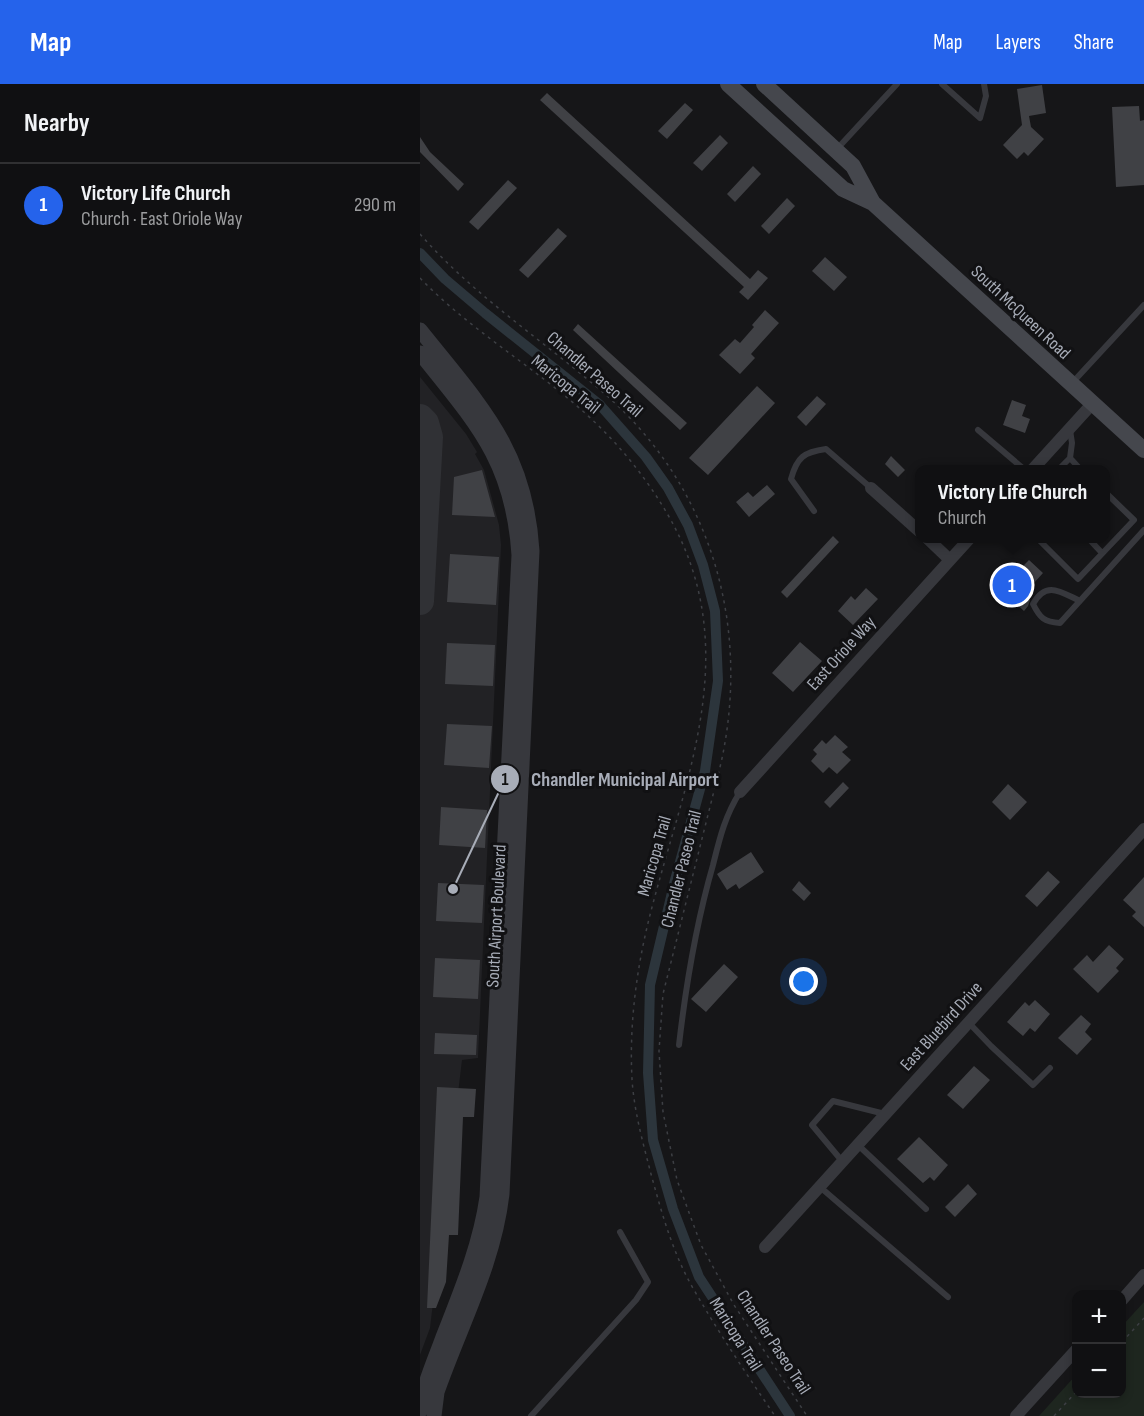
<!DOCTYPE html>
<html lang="en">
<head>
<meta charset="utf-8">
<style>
	body { margin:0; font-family:"Sofia Sans Condensed",sans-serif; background:#19191b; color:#f1f3f6 }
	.controls { position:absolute; right:18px; bottom:18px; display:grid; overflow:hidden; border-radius:12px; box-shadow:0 3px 9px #0003 }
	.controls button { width:54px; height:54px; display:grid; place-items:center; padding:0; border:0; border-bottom:2px solid #303032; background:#101012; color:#f1f3f6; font:30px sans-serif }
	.you { position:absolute; left:384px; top:898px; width:21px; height:21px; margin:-15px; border:4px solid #fff; border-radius:50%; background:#1a73e8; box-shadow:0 0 0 9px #1a73e833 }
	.badge { display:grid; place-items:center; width:39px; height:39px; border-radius:50%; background:#2563eb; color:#fff; font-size:20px; font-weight:700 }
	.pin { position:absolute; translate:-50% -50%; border:3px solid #fff; box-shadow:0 2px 6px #0006 }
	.popup { position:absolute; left:495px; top:381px; width:195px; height:78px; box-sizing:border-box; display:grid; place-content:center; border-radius:12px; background:#101012; filter:drop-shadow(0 2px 4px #0005); font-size:20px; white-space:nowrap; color:#9c9d9f }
	.popup b { font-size:22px; color:#f1f3f6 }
	.popup::after { content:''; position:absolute; left:50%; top:100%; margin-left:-12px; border:12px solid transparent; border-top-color:#101012 }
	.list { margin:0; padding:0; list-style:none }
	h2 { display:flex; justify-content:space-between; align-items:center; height:78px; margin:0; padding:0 24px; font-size:26px }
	h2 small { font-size:20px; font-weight:400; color:#9c9d9f }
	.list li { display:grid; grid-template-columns:39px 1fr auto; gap:18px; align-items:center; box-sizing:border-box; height:84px; padding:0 24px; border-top:2px solid #303032 }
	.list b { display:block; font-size:22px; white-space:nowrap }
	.list p { margin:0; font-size:20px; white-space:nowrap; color:#9c9d9f }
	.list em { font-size:20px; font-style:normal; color:#9c9d9f }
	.map { position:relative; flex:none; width:724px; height:1332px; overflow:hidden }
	header { display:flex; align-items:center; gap:36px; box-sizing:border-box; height:84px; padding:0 30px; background:#2563eb; color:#fff }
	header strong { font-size:28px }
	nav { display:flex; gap:33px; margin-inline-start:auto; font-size:21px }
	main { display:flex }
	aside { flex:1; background:#101012 }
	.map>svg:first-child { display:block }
	.built { fill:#222225 }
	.green { fill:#1e261f }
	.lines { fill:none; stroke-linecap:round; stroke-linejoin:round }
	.canal { stroke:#2c353c; stroke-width:10 }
	.taxiway { stroke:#303135; stroke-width:28 }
	.building { fill:#404145 }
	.path { stroke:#3d3f44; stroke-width:1.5; stroke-dasharray:3 4.5; stroke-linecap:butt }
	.service { stroke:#37383d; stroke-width:6 }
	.minor { stroke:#37383d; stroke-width:12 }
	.tertiary { stroke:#37383d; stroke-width:15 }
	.secondary { stroke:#45474d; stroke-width:16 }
	.labels { text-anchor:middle; stroke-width:6; stroke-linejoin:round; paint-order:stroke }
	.street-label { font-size:18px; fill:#a8adb8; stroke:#111113 }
	.leader { fill:none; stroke:#a8adb8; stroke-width:2 }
	.callout-dot { fill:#a8adb8; stroke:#111113; stroke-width:2 }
	.mark-label { font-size:18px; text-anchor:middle; font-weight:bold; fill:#111 }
	.callout-label { font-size:20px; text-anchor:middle; font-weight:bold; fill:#a8adb8; stroke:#111113; stroke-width:6; stroke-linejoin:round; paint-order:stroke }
</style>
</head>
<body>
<header>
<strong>Map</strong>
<nav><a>Map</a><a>Layers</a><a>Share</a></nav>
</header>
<main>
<aside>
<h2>Nearby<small></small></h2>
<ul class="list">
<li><span class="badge">1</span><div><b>Victory Life Church</b><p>Church · East Oriole Way</p></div><em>290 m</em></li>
</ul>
</aside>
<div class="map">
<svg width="724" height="1332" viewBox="0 0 724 1332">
	<rect width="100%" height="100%" fill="#161618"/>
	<!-- built -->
	<path class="built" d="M0,293L46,350L57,368L55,370L64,386L79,441L81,461L58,974L42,976L10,1244L0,1271Z"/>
	<!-- green -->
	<path class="green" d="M724,1218V1332H619L656,1291V1310H702V1242Z"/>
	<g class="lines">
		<!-- canal -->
		<path class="canal" d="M0,169L25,195L65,229L180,321L226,373L248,404L268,441L283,481L295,527L298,597L285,687L255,796L230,901L228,989L233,1056L253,1125L279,1193L370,1332"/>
		<!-- taxiway -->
		<path class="taxiway" d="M0,334L5,339L9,353L0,517"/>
	</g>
	<!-- building -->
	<path class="building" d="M622,1L626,29L609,32L611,43L624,55L608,72L604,68L597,75L583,61L602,41L597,5Z
		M127,9L330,195L338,186L348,194L328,216L319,208L324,203L120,16Z
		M265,19L273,26L247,55L238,47Z
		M719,22L720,37L724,36V101L696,103L692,23Z
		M300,51L308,59L282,87L273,79Z
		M0,53L10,68L44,100L38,107L0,68Z
		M333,82L341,90L315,118L307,110Z
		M88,96L97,104L58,146L49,138Z
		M367,114L375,122L349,150L341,142Z
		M138,144L147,152L108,194L99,186Z
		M405,173L427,193L414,207L392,187Z
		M345,226L359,239L331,270L335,274L320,290L299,271L315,255L320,259L334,243L332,241Z
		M158,240L267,339L260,346L153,246Z
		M337,302L355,319L288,391L269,374Z
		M397,312L406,320L386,342L377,333Z
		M592,316L606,321L602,332L610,335L605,349L583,341Z
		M471,372L485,386L478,393L465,380Z
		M62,386L75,433L32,431L34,393Z
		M347,401L355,410L329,433L316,418L328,408L333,413Z
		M413,452L419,458L367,514L361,508Z
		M30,470L79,473L76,521L27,518Z
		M609,476L623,489L604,510L610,516L608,522L604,527L573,498L590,479L598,487Z
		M446,504L458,515L433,541L418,527L431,512L435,516Z
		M380,558L402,577L373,608L352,589Z
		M27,559L75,561L73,602L25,600Z
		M27,640L72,642L69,684L24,681Z
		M415,651L428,663L422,668L431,676L417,690L409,683L403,689L391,677L397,670L393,666L402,656L406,660Z
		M423,698L429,704L410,724L404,718Z
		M588,700L607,718L590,736L572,718Z
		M21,723L67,726L65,764L19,761Z
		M331,768L344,788L319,805L316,800L307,806L297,790Z
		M628,787L640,798L617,823L605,812Z
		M724,793V843L712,832L716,828L703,816Z
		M379,797L391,809L384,817L372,806Z
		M18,799L64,801L62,839L16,837Z
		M689,861L704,875L696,884L699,887L678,909L653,885L667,871L673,878Z
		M15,874L60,876L58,915L13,913Z
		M304,880L318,893L286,928L271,915Z
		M615,916L630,930L615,948L610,944L603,952L587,938L605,918L609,922Z
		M661,931L671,940L665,948L672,955L657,971L638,954Z
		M15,949L57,951L56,971L14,970Z
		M554,982L570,996L543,1025L527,1011Z
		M17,1003L56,1005L54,1033H43L38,1151H29L26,1198L16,1224H7Z
		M499,1053L528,1081L514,1097L510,1093L503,1099L477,1075Z
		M548,1100L557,1110L535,1133L525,1123Z"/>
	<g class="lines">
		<!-- path -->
		<path class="path" d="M0,150C54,212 124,257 186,311C292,404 331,543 301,679L243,910L239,967L243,1028L257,1096L281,1161L314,1221L387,1332
			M0,194C50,246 113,282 166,330C198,359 226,393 248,431C325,564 266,692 231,827C217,881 209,939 212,995C214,1027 223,1059 231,1090C242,1130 253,1170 274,1206C299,1249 327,1291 355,1332
			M702,1258L724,1234
			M634,1332L656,1308"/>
		<!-- service -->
		<path class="service" d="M522,0L560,34L566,12L564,0
			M416,66L477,0
			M653,298L724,221
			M558,346L605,386
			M650,346L652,359L650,374L661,386
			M638,386L650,374
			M394,427L371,395C377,373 384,368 406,365L451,404
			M617,454L658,495L714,436L685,408
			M668,454L682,469
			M660,517C641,508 626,496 613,520C620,534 624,538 640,539L724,446
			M549,939L571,962L613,1001L630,984
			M259,961C266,900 276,840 293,781C300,753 305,732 320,708
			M438,1061L506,1125
			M422,1077L392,1041L413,1017L465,1030
			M400,1103L528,1213
			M111,1332L216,1216L228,1198L200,1148"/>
		<!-- minor -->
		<path class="minor" d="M612,386L672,320
			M451,404L499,447
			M507,454L530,476
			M320,708L550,454
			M345,1163L724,745
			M702,1216L724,1191
			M596,1332L656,1266"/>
		<!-- tertiary -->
		<path class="tertiary" d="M0,246C60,321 106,366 112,467L82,1110C74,1180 40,1242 17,1308L14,1332
			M0,269C56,339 93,377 99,471L67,1113C60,1162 41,1207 23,1253C14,1278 3,1301 0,1327"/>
		<!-- secondary -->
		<path class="secondary" d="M308,0L423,105L453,119L724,366
			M344,0L433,82L453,119"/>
	</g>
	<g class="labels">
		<!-- street labels -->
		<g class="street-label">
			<text transform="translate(601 228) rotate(43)" y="6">South McQueen Road</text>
			<text transform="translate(175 290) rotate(41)" y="6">Chandler Paseo Trail</text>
			<text transform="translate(146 300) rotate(39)" y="6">Maricopa Trail</text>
			<text transform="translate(421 569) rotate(-48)" y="6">East Oriole Way</text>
			<text transform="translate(234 772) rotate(-74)" y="6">Maricopa Trail</text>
			<text transform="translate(261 785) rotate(-76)" y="6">Chandler Paseo Trail</text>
			<text transform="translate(76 832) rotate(-87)" y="6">South Airport Boulevard</text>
			<text transform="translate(521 942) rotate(-48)" y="6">East Bluebird Drive</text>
			<text transform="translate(316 1250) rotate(58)" y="6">Maricopa Trail</text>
			<text transform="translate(354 1258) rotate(57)" y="6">Chandler Paseo Trail</text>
		</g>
	</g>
	<!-- callouts -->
	<path class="leader" d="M33 805L85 695"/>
	<g class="callout-dot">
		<circle cx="33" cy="805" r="6"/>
		<circle cx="85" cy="695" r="15"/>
	</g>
	<g class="mark-label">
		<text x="85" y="701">1</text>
	</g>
	<g class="callout-label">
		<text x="205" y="702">Chandler Municipal Airport</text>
	</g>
</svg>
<div class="controls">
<button>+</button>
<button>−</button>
</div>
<div class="you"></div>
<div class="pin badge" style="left:592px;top:501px">1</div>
<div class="popup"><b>Victory Life Church</b>Church</div>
</div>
</main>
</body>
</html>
